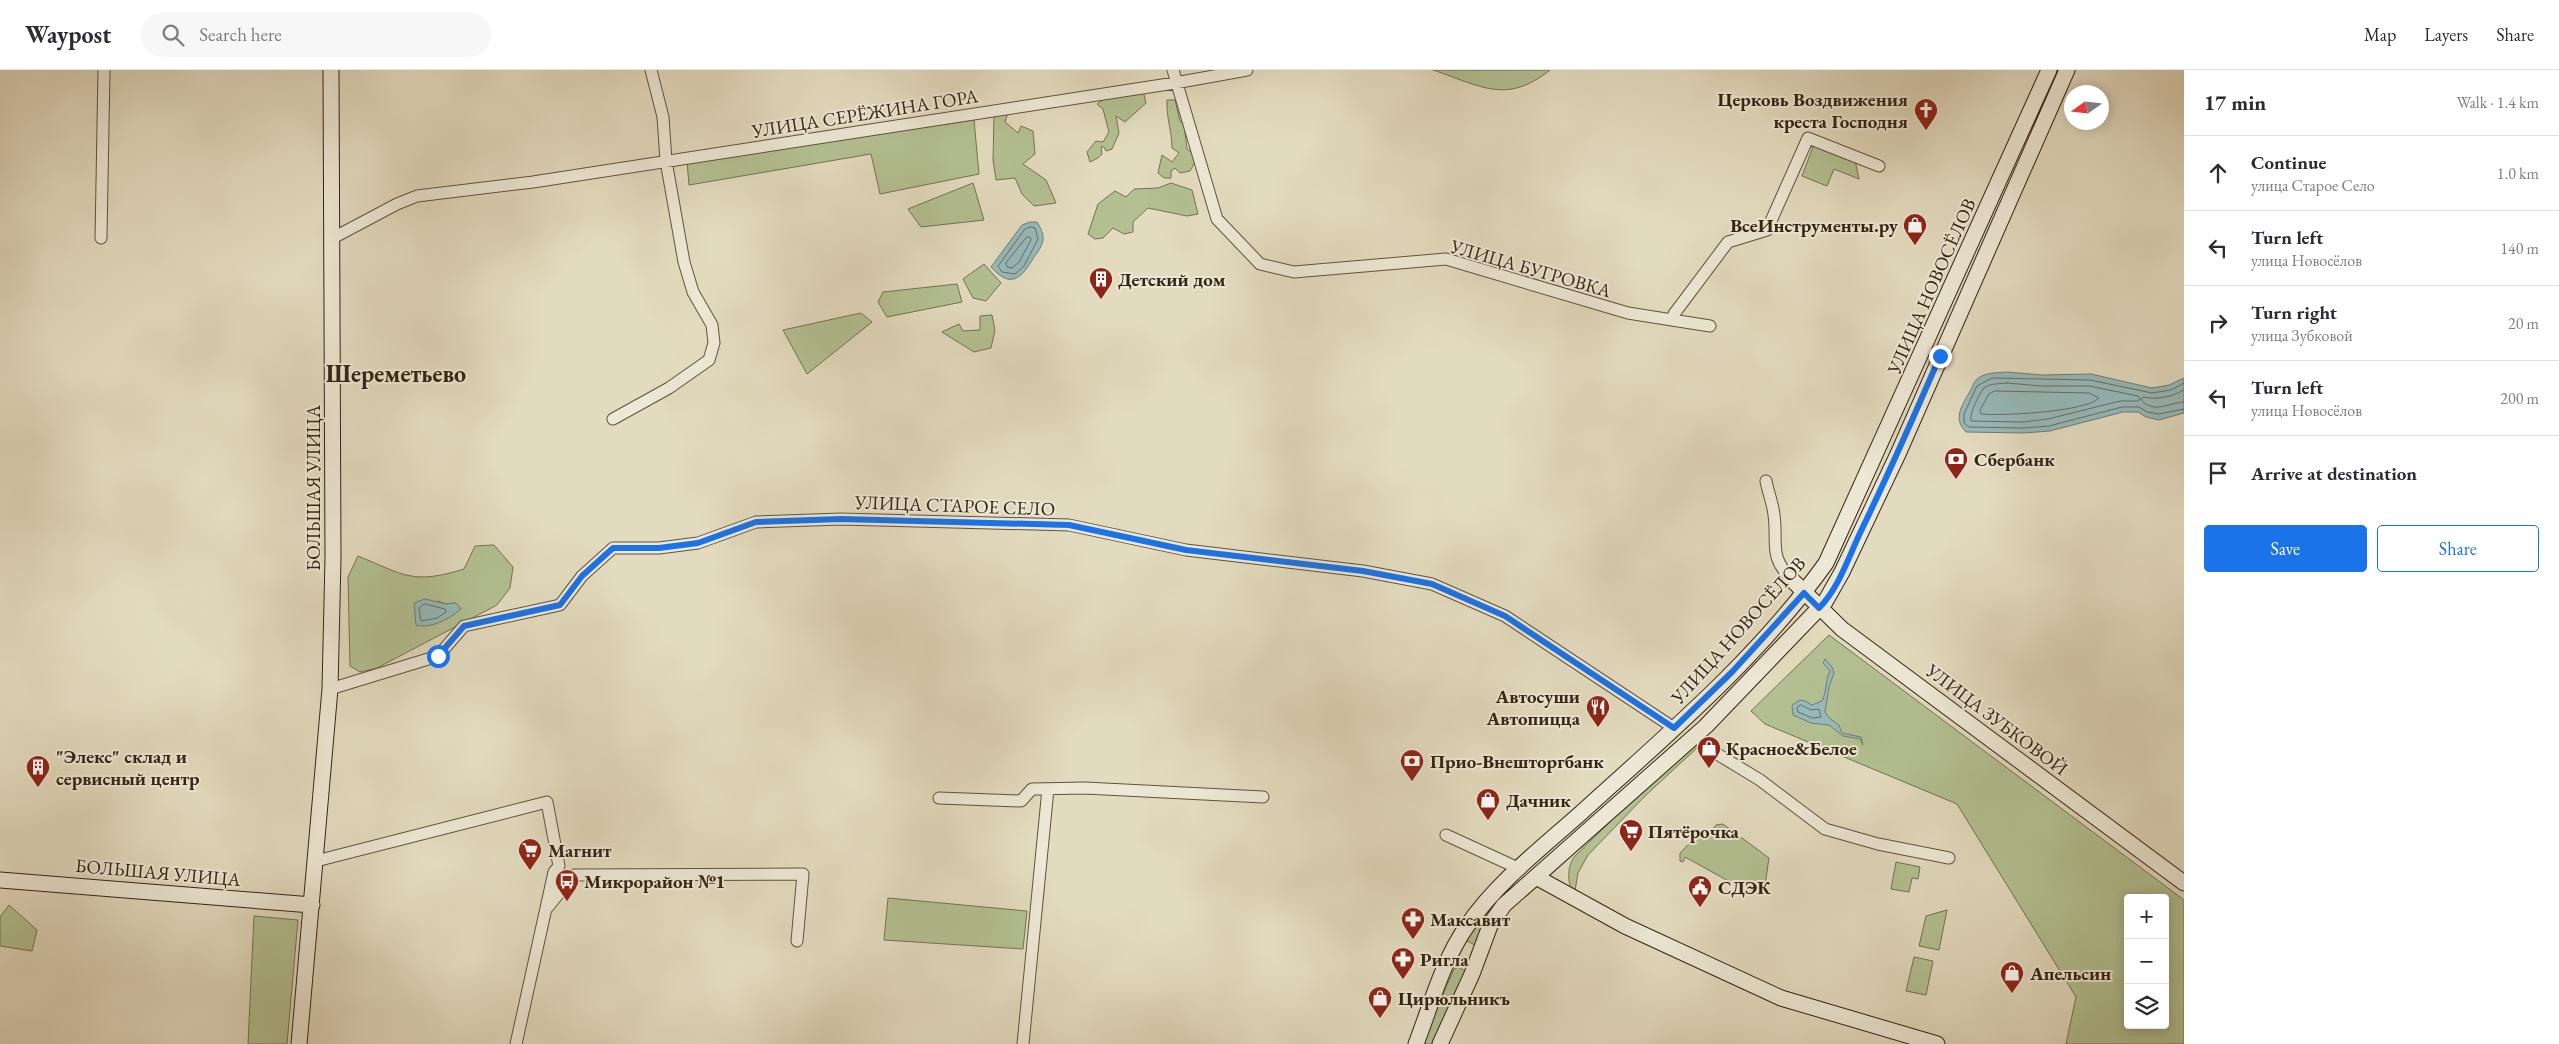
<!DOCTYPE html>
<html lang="en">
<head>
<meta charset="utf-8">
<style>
	body { margin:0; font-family:"EB Garamond",serif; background:#f7f7f7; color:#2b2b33 }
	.controls { position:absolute; right:15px; bottom:15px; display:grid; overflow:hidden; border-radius:5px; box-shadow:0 2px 12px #0003 }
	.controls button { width:45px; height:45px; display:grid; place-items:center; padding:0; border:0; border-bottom:1px solid #e1e1e2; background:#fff; color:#2b2b33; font:25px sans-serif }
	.compass { position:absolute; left:2064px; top:15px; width:45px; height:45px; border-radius:50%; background:#fff; box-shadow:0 2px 12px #0003; rotate:256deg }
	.stop { position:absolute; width:15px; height:15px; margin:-11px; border:4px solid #1a73e8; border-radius:50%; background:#fff }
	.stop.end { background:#1a73e8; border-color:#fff; box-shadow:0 1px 5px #0008 }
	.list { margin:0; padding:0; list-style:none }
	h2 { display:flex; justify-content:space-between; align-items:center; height:65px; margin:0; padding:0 20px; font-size:21px }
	h2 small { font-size:16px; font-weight:400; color:#7c7c81 }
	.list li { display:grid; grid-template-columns:32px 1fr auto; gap:15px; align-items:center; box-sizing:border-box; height:75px; padding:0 20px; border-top:1px solid #e1e1e2 }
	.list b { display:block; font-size:19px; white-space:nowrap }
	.list p { margin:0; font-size:16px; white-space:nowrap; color:#7c7c81 }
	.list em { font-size:16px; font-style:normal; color:#7c7c81 }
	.actions { display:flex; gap:10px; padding:15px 20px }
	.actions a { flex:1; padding:11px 0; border:1px solid #1a73e8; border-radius:5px; text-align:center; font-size:18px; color:#1a73e8 }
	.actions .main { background:#1a73e8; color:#fff }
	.icon { flex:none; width:28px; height:28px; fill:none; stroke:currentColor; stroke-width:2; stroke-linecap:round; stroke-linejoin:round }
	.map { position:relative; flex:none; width:2184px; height:974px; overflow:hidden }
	header { display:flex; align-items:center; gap:30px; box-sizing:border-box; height:70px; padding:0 25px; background:#fff; border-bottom:1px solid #e1e1e2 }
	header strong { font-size:24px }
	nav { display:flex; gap:28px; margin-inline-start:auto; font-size:18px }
	.search { width:350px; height:45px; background:#f7f7f7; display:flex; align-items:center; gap:12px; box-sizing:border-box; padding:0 18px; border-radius:28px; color:#7c7c81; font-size:19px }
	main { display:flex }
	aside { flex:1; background:#fff }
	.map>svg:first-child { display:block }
	.green { fill:#b3c092; stroke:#737252; fill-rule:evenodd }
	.water { fill:#97b9ba; stroke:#6f7d77 }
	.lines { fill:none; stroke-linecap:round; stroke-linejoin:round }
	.shore { stroke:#656e66; stroke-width:1 }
	.street-casing { stroke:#5f523e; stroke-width:13 }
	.secondary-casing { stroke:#332413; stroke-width:17 }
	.street { stroke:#ede8d5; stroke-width:11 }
	.secondary { stroke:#ede8d5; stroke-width:15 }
	.route { stroke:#1a73e8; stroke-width:6 }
	.labels { text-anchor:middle; stroke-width:4; stroke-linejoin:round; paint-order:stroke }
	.poi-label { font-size:19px; font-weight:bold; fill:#332413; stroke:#ede8d5; text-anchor:start }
	.street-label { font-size:19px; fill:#332413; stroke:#ede8d5 }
	.district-label { font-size:24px; font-weight:bold; fill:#332413; stroke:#ede8d5 }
</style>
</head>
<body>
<header>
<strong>Waypost</strong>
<div class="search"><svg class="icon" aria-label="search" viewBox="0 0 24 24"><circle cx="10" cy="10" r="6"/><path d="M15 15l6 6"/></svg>Search here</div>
<nav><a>Map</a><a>Layers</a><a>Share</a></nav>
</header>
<main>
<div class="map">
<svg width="2184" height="974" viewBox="0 0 2184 974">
	<rect width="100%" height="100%" fill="#e3dbbf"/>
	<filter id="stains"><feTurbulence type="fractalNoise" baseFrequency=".004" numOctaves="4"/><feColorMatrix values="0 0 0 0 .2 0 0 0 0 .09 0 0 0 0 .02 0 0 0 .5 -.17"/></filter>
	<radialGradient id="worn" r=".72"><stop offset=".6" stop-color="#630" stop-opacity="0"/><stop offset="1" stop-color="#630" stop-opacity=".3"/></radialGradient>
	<!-- green -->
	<path class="green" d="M1433,0H1550C1506,35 1481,16 1433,0Z
		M1143,20L1146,33L1125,52L1116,46L1119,63L1112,79L1106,81L1104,77H1101L1102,84L1098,88L1090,92L1087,82L1096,71L1103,72L1109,62L1103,39L1097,34L1105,28Z
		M1167,30H1175L1180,51L1184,54L1187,79L1193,83L1195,92L1190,101L1180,103L1175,98L1171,101V108H1164L1158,103L1162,85L1172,92L1179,83L1172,78C1172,61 1166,47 1167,30Z
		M1008,43L1005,52L1018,63L1021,56L1033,61L1035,84L1023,94L1046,110L1056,133L1034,136L1022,124L1015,108L996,110L993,90L994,45Z
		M974,50L979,104L880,124L871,84L689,115L687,92Z
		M1814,74L1855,90L1859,109L1834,99L1827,116L1802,106Z
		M973,113L984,150L921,157L908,139Z
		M1171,113L1192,120L1198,144L1187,146L1148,138L1133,152V162L1124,164L1113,158L1103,168L1095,169L1088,164L1098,134L1115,121L1126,127L1134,119L1158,118Z
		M984,194L1001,213L986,231L973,228L963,209Z
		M957,214L962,232L887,247L878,232L883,222Z
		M861,243L872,252L807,304L783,260Z
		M992,245L995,260L991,278L974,282L942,262L959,254L963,261L980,260V246Z
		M494,475L513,497L510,518L497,535L377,598L360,602L350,596L348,507L358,486C405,505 412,515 464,499L475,476ZM438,531L446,534L456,533C449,544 445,553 430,553Z
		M1829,565L2184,830V974H2066L2076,927L1957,734L1765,654L1751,641ZM2128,828H2165V955H2128Z
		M1692,672L1699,676L1644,727L1588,785L1578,803L1574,827C1568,815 1566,799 1574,787Z
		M1723,754L1769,788L1764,822L1761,823L1735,811L1732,813L1685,787L1683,792L1680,791V783L1699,764L1706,766L1716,755Z
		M1896,792L1920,797L1918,809L1912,808L1909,822L1891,819Z
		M888,828L1027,841L1023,879L884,870Z
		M9,835L37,860L32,881L0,876V847Z
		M1947,840L1939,880L1919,876L1926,846Z
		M254,846L298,850L287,974H248Z
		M1480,851L1484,854L1477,876L1467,871L1474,854Z
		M1914,887L1933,891L1926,925L1906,921Z
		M1458,897L1466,901L1435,974H1421L1454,899Z"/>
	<!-- water -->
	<path class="water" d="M1030,152H1037C1040,157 1044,164 1043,170C1042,176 1038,182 1034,187C1021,209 1011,219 991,197L1022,155Z
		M2007,302L2042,305L2091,304L2152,318L2169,315L2184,308V343L2159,350L2146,347L2138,342H2123L2050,361L2024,363L1966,362C1953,349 1961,337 1969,323C1973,317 1973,311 1980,307C1988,302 1998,303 2007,302Z
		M425,529L446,534L456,533L461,539C450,549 430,559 416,555L414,533Z
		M1825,589L1832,597L1834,603L1829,617L1825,642L1829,648L1839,655L1842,663L1861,667L1863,675L1860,669L1843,666L1829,655L1811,653L1793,645L1792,635L1800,630L1805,631L1812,635L1822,631C1827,621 1825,611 1830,601L1823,593Z"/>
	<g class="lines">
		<!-- shore -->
		<path class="shore" d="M1031,157L1035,158L1038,169L1024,196L1015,204L1002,202L998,196L1025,159Z
			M1027,167H1030L1031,170L1019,192L1012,198L1007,197L1006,193Z
			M2007,313L2041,316H2089L2138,326L2140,329L2138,331H2120L2048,349L2023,352L1971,351C1969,344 1979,324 1984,318C1990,313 2000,314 2007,313Z
			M2184,313L2171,320L2152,323L2090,310L1992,308L1977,316L1964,344V353L1969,357L2023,358L2049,356L2122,337H2139L2147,342L2159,344L2184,339
			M2184,320C2171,327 2158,330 2143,327L2141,330C2154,344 2168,333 2184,332
			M1995,321L2089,323L2099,328C2085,342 2002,346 1981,344L1980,340L1989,324Z
			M425,534L445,539L446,542L437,548L421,551L419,538Z
			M1801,635L1811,640L1819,639L1821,647L1812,648L1798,642L1797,638Z"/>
		<!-- street casing -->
		<g class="street-casing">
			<path id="street" d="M1173,0L1217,149L1260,194L1294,202L1446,189L1628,243L1710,256
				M101,168L104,0
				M331,169L397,134L417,126L533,112L1175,13L1247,0
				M1674,244L1728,172L1767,160L1808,68L1879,96
				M613,349L669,318L709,290L714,273L712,255L693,222L684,192L666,91L663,47L651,0
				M1766,411C1768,422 1773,434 1774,445C1778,475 1768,485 1792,510
				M330,619L438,586L464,556L560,535L582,506L613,478H659L698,473L756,452L841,449L1069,455L1186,480L1363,501L1432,514L1505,546L1674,658
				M1695,665L1709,679L1760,710L1825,759L1878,774L1949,788
				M939,728L1021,731L1032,719L1085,718L1263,727
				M1446,765L1520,799
				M316,791L547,732L559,796
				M574,805L803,804L797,871
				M547,838L574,805
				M516,974L554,802L559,796
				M1023,974L1048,719"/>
		</g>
		<!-- secondary casing -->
		<g class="secondary-casing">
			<path id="secondary" d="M1792,510L1842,559L2184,813
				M1536,807L1625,856L1781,928L1937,974
				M0,810L312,835
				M299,974L330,619L333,488L331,0
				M1416,974C1431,935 1443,890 1467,856C1496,813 1544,776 1582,742C1668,664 1758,588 1826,493L2049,0
				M1440,974L1472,904L1491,853L1504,835L1706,656L1825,532L1842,502L1898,384L2067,0"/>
		</g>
		<!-- street -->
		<use href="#street" class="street"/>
		<!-- secondary -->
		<use href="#secondary" class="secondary"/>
	</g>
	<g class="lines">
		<!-- route -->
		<path class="route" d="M438,586L464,556L560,535L582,506L613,478H659L698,473L756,452L841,449L1069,455L1186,480L1363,501L1432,514L1505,546L1674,658L1732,602L1804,523L1819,538C1839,518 1849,486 1861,461C1889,403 1915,344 1940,286"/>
	</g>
	<!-- icons -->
	<defs>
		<g id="church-pin" transform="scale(1.25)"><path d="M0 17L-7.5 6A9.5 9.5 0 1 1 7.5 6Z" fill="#8f2418" stroke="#ede8d5"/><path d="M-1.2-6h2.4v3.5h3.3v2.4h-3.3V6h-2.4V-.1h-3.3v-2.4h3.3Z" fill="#fff"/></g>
		<g id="shop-pin" transform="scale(1.25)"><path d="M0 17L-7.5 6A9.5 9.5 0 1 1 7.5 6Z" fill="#8f2418" stroke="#ede8d5"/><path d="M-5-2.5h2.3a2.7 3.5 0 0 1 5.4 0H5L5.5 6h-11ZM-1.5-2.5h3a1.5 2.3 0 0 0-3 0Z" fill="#fff"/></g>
		<g id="building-pin" transform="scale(1.25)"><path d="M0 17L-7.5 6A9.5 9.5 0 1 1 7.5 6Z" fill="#8f2418" stroke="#ede8d5"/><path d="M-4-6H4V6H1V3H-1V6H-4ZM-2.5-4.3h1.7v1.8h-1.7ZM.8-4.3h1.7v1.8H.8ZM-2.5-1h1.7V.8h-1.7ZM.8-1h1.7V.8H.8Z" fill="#fff"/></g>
		<g id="bank-pin" transform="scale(1.25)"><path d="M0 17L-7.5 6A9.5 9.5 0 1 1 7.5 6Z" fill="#8f2418" stroke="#ede8d5"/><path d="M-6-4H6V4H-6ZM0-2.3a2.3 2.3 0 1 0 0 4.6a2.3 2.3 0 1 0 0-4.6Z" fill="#fff"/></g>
		<g id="restaurant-pin" transform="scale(1.25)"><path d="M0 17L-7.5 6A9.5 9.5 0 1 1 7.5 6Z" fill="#8f2418" stroke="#ede8d5"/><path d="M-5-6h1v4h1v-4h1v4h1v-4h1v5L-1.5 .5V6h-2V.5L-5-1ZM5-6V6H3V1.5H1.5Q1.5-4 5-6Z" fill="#fff"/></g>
		<g id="supermarket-pin" transform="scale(1.25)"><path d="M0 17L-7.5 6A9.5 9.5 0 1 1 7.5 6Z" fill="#8f2418" stroke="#ede8d5"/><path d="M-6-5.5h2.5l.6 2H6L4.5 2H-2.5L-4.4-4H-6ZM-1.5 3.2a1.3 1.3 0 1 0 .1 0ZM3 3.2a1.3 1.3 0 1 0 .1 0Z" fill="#fff"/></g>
		<g id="bus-pin" transform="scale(1.25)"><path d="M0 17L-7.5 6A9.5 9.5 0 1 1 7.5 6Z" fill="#8f2418" stroke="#ede8d5"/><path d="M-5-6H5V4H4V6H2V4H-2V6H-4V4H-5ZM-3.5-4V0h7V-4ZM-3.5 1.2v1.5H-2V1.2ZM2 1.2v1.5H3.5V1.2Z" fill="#fff"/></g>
		<g id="civic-pin" transform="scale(1.25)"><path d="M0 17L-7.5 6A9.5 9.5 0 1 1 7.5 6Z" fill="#8f2418" stroke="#ede8d5"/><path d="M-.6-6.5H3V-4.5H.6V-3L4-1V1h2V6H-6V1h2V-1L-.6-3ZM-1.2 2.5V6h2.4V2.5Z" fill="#fff"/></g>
		<g id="pharmacy-pin" transform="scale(1.25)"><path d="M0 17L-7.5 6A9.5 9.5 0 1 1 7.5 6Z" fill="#8f2418" stroke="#ede8d5"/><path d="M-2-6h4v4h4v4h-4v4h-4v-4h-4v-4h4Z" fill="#fff"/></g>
	</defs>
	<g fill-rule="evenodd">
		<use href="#church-pin" x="1926" y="40"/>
		<use href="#shop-pin" x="1915" y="155"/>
		<use href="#building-pin" x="1101" y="209"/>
		<use href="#bank-pin" x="1956" y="389"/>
		<use href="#restaurant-pin" x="1598" y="637"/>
		<use href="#shop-pin" x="1709" y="678"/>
		<use href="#bank-pin" x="1412" y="691"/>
		<use href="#building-pin" x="38" y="697"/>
		<use href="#shop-pin" x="1488" y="730"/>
		<use href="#supermarket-pin" x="1631" y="761"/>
		<use href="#supermarket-pin" x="530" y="780"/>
		<use href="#bus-pin" x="567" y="811"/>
		<use href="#civic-pin" x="1700" y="817"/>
		<use href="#pharmacy-pin" x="1413" y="849"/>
		<use href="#pharmacy-pin" x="1403" y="889"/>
		<use href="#shop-pin" x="2012" y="903"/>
		<use href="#shop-pin" x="1380" y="928"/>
	</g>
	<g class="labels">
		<!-- poi labels -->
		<g class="poi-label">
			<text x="1908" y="36" text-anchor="end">Церковь Воздвижения<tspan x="1908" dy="22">креста Господня</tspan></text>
			<text x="1898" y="162" text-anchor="end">ВсеИнструменты.ру</text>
			<text x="1118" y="216">Детский дом</text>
			<text x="1974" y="396">Сбербанк</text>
			<text x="1580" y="633" text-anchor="end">Автосуши<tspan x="1580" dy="22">Автопицца</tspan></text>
			<text x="1726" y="685">Красное&amp;Белое</text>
			<text x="56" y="693">"Элекс" склад и<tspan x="56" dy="22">сервисный центр</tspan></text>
			<text x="1430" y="698">Прио-Внешторгбанк</text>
			<text x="1506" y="737">Дачник</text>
			<text x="1648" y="768">Пятёрочка</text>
			<text x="548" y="787">Магнит</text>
			<text x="584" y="818">Микрорайон №1</text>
			<text x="1718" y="824">СДЭК</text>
			<text x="1430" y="856">Максавит</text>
			<text x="1420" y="896">Ригла</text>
			<text x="2030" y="910">Апельсин</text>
			<text x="1398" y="935">Цирюльникъ</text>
		</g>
		<!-- street labels -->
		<g class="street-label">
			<text transform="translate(865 43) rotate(-9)" y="7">УЛИЦА СЕРЁЖИНА ГОРА</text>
			<text transform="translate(1531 198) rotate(16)" y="7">УЛИЦА БУГРОВКА</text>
			<text transform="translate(1931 216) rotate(-66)" y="7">УЛИЦА НОВОСЁЛОВ</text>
			<text transform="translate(313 418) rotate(-90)" y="7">БОЛЬШАЯ УЛИЦА</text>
			<text transform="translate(955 435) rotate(2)" y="7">УЛИЦА СТАРОЕ СЕЛО</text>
			<text transform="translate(1738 560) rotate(-48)" y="7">УЛИЦА НОВОСЁЛОВ</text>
			<text transform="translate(1997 649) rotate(37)" y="7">УЛИЦА ЗУБКОВОЙ</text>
			<text transform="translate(158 802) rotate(5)" y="7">БОЛЬШАЯ УЛИЦА</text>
		</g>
		<!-- district labels -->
		<g class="district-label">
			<text x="396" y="312">Шереметьево</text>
		</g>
	</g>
	<rect width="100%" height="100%" filter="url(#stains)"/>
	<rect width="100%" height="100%" fill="url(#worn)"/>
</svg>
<div class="controls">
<button>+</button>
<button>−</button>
<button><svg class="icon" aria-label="layers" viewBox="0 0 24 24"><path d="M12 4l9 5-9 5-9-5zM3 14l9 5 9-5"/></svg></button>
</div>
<svg class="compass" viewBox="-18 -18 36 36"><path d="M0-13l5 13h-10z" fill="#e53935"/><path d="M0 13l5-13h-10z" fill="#7c7c81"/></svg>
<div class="stop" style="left:438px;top:586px"></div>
<div class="stop end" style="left:1940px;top:286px"></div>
</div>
<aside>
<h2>17 min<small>Walk · 1.4 km</small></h2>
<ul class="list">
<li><svg class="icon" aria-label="ahead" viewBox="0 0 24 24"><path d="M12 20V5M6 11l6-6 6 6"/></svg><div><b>Continue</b><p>улица Старое Село</p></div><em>1.0 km</em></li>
<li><svg class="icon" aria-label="left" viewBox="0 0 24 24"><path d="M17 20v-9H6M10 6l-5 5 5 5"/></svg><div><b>Turn left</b><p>улица Новосёлов</p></div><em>140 m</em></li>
<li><svg class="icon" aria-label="right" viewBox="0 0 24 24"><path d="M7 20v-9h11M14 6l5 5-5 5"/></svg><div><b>Turn right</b><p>улица Зубковой</p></div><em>20 m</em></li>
<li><svg class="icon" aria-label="left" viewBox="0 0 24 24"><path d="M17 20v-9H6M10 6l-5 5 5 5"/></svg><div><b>Turn left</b><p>улица Новосёлов</p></div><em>200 m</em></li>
<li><svg class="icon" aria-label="arrive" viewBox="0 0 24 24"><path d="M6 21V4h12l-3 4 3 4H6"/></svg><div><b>Arrive at destination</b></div></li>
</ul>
<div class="actions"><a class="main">Save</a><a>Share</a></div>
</aside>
</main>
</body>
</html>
